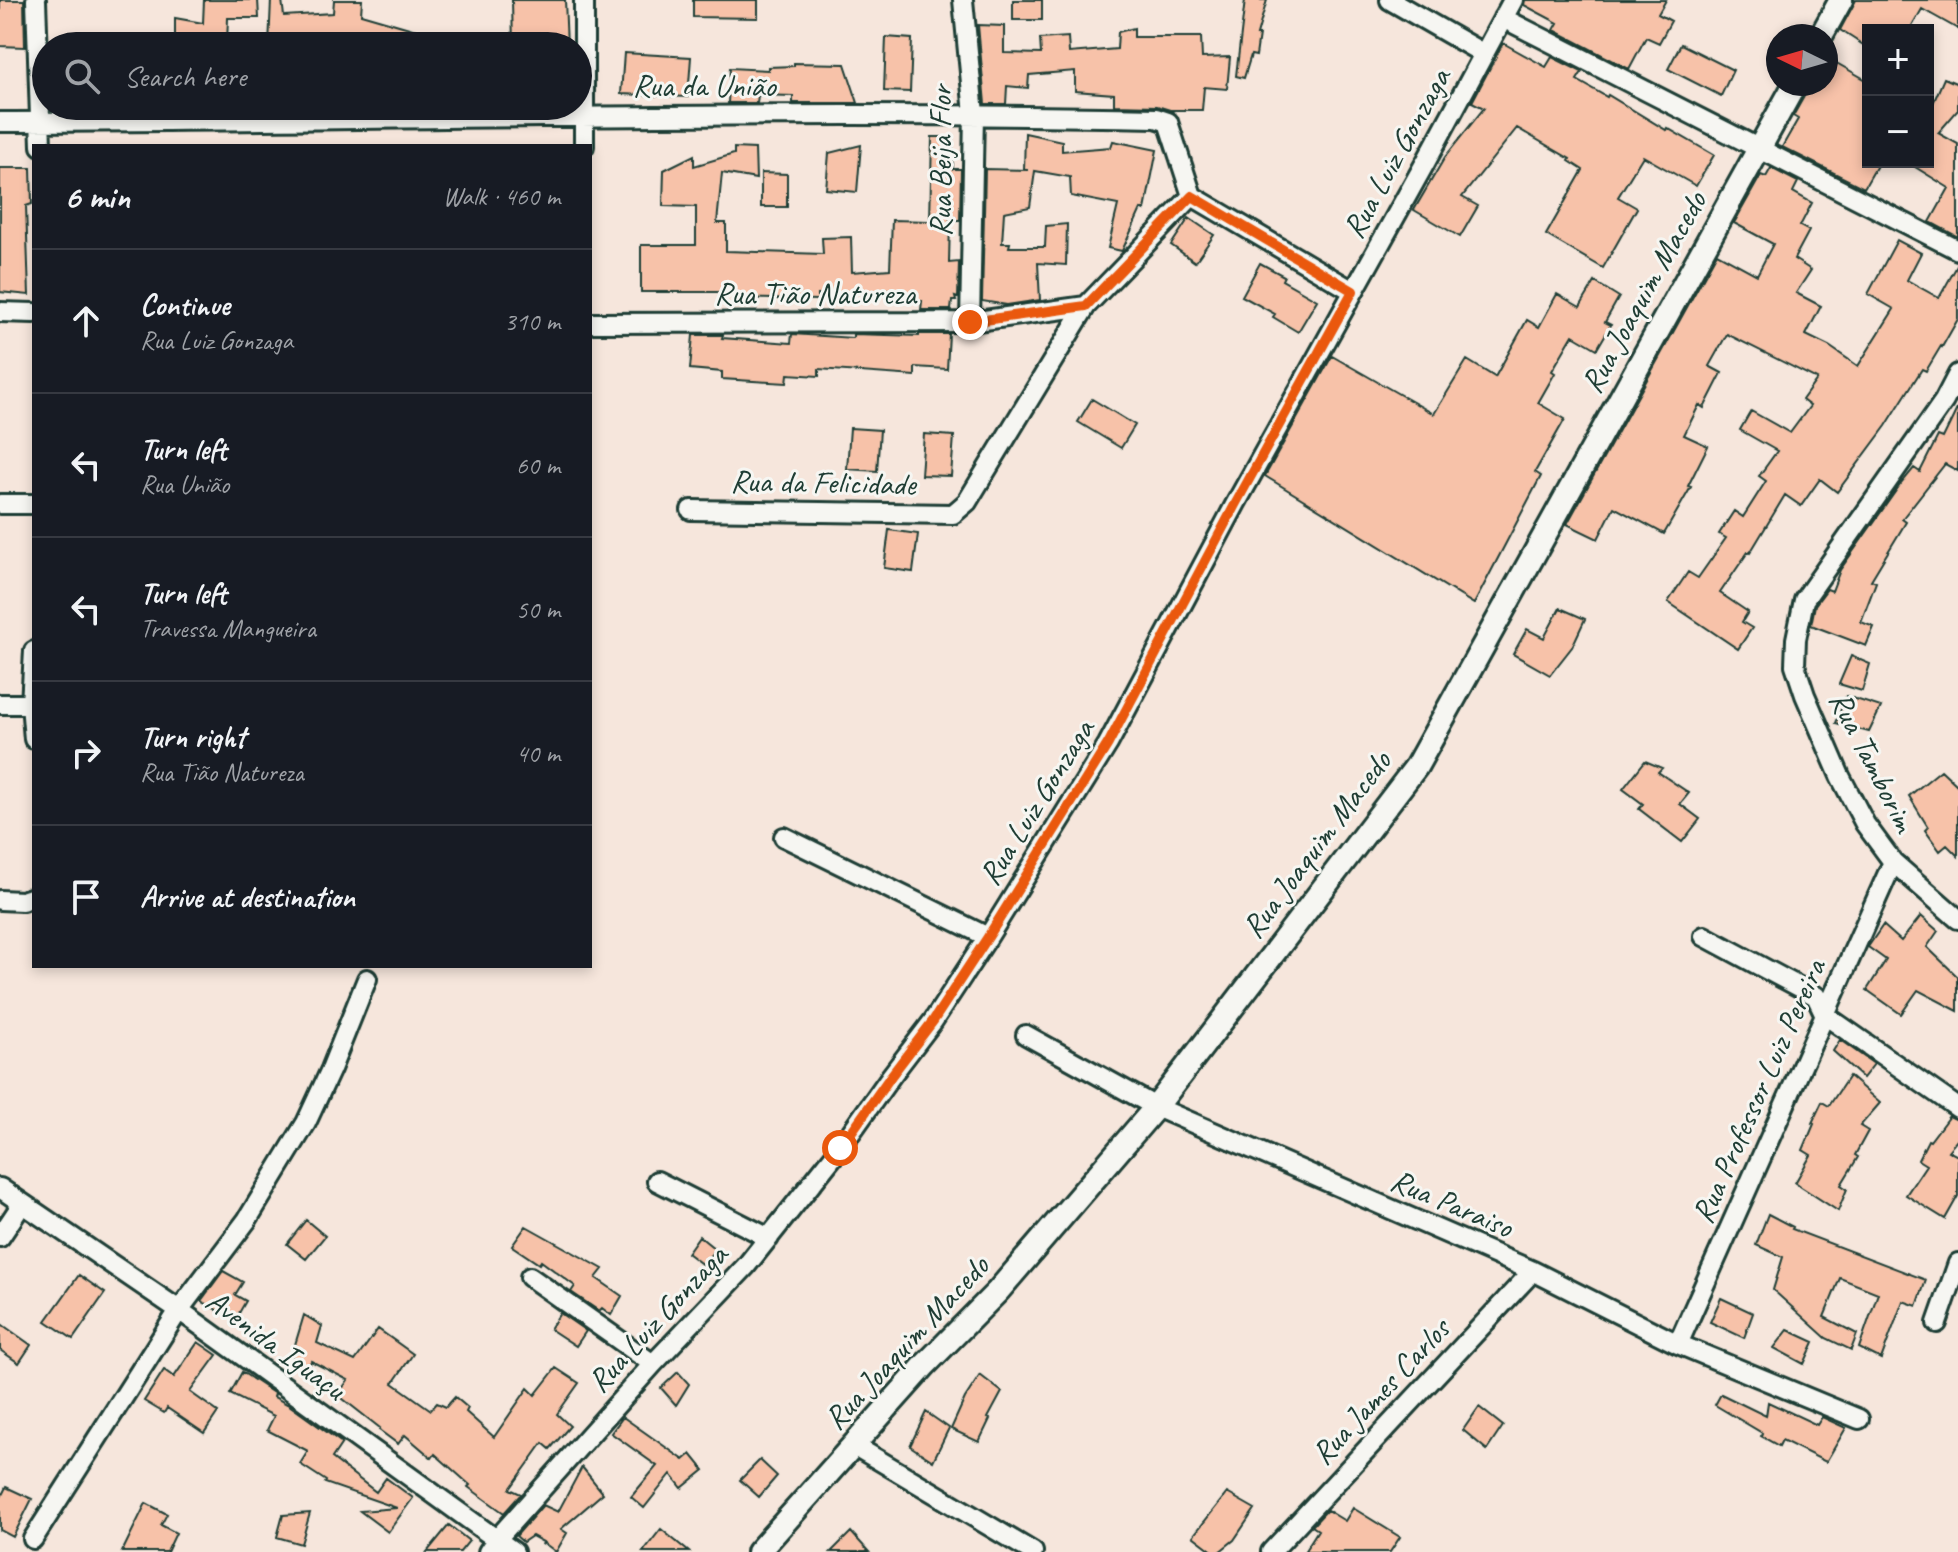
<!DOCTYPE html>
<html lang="en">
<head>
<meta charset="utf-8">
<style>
	body { margin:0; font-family:Caveat,sans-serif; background:#242831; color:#f1f3f6 }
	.controls { position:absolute; right:24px; top:24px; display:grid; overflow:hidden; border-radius:0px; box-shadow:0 4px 12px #0003 }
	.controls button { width:72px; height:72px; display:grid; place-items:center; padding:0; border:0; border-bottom:2px solid #363941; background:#171b24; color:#f1f3f6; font:40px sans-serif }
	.compass { position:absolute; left:1766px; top:24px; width:72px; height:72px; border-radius:50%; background:#171b24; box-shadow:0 4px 12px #0003; rotate:275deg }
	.stop { position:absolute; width:24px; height:24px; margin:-18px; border:6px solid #ea580c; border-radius:50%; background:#fff }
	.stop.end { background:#ea580c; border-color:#fff; box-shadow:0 2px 8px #0008 }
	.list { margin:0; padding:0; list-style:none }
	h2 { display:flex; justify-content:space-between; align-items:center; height:104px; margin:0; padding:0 32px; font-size:34px }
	h2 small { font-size:26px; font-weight:400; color:#9ea1a6 }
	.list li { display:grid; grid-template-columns:52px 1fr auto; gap:24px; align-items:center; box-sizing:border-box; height:144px; padding:0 32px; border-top:2px solid #363941 }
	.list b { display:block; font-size:30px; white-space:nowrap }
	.list p { margin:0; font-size:26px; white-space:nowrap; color:#9ea1a6 }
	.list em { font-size:26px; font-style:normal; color:#9ea1a6 }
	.icon { flex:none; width:44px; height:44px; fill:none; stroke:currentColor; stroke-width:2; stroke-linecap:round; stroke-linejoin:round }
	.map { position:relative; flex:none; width:1958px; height:1552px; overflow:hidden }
	.search { position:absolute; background:#171b24; box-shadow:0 4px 12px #0003; left:32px; top:32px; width:560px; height:88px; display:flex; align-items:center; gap:20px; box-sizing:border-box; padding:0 28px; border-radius:44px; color:#9ea1a6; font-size:30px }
	.panel { position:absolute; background:#171b24; box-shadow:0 4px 12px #0003; left:32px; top:144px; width:560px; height:824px; border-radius:0px }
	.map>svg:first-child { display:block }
	.building { fill:#f7c2a9; stroke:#1f3d34; stroke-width:2 }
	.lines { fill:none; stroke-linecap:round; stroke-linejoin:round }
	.minor-casing { stroke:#1f3d34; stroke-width:24 }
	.tertiary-casing { stroke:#1f3d34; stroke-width:28 }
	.minor { stroke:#f6f6f2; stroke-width:18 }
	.tertiary { stroke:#f6f6f2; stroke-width:22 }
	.route { stroke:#ea580c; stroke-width:10 }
	.labels { text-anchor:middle; stroke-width:6; stroke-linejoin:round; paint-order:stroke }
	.street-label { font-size:32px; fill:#1f3d34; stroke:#f6f6f2 }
</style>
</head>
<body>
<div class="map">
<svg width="1958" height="1552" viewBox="0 0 1958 1552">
	<rect width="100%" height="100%" fill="#f6e6dc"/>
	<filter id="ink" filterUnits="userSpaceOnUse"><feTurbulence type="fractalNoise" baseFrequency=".0125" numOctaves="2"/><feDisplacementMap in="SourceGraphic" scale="16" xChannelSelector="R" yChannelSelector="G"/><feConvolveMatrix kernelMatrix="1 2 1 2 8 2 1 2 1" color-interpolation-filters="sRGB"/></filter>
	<g filter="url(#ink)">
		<!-- building -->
		<path class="building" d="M0,0H24L25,47L0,46Z
			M204,0H258L259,18H228L227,43L197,41V46H175V18L203,23Z
			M271,0H282L284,16L333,13L334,0H362L361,14L416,30L437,46H325L287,37L288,46H269Z
			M512,0H565L567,46H513Z
			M693,0H758V18L693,17Z
			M1013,0H1042V20H1013Z
			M1245,0H1267L1257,35H1259L1256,56L1251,55L1244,78L1236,76Z
			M1525,0H1666L1658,14L1671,21L1659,43L1646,37L1629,69L1554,30L1558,23L1524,5Z
			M1856,0H1958V29L1922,9L1910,30H1868V48L1840,30Z
			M978,25L1004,26V53L1041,54L1040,39L1068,37L1069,53L1117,49L1118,32L1134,28V37H1201L1202,58L1230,57L1227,89L1204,87L1202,110H1170L1157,106L1114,105V94L1075,91V71L1029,75L1028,88L1007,86L1006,104H985Z
			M886,37L912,39L910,92L884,91Z
			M1503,43L1546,67L1552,57L1582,72L1577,80L1607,97L1608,95L1666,130L1667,128L1714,155L1696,186L1643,156L1618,197L1637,208L1603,268L1546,235L1583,170L1569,161L1570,159L1517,128L1462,197L1478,206L1460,237L1414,210L1445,157L1484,108L1472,102Z
			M1681,44L1733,70L1721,96L1668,69Z
			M624,53L691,57L688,97L621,94Z
			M1826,57L1868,81V162H1879L1864,188L1782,147L1798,119L1793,116L1807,91L1809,84H1826Z
			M794,63L845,64L858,103H793V96L758,95L757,103H728L730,68L768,70V67L794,66Z
			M1944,78L1958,84V110L1938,133L1958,144V237L1930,222L1949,188L1907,162H1928V115Z
			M1025,133L1062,141V151L1111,147L1113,141L1157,150L1145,210L1141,209L1122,251L1108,248L1118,205L1071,196L1070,177L1035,171L1030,207L1004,212L1002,243H1010L1009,247H1045L1046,226L1067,224L1066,265L1038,263L1040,300L1007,305L982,301L985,169L1028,170H1024Z
			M932,137H953V169H961L960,220H950L949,263L959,262L958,298L955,297L956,301H952L951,310H921L922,301L891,302V290L818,295V300L733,298L734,292H641V245H696V207L663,206L664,170L694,155V166L734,154V148L755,149L756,179L722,173L717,223H726V251L823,254L822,238L851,237L852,272L890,269L892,220L930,221Z
			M861,145L857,192L826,189L829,153Z
			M0,168H31L32,204L26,206L29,295L0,292Z
			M1771,168L1798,182L1793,192L1812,203L1800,226L1809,231L1794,259L1811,270L1796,293L1821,306L1806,335L1829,346L1858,366L1894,309L1868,294L1897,240L1921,253L1907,280L1939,298L1958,264V319L1942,347L1941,346L1926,371L1922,369L1886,426L1837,492L1820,479L1801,506L1785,495L1750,553L1748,552L1720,593L1748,612L1742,622L1752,628L1738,649L1668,602L1688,572L1698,578L1726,538L1719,534L1734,511L1743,517L1766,481L1759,476L1777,451L1740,430L1751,411L1790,433L1810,406L1802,400L1817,379L1727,334L1709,366L1722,373L1704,408L1699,405L1684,435L1708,446L1688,486L1691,487L1664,534L1614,507L1598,539L1567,524L1717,253L1757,275L1773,244L1734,223L1761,175L1766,177Z
			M761,173L787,174V207H761Z
			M1189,218L1214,235L1195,262L1171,245Z
			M1260,263L1284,276L1282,280L1317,300L1298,332L1273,317L1275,314L1242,296Z
			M1595,282L1619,297L1605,322L1611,325L1597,349L1573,335L1552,371L1555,373L1538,403L1565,419L1535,472L1541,476L1474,604L1265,476L1332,356L1434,414L1467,360L1495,377L1527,320L1539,327L1557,294L1580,307Z
			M792,334L853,338V334L919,336V334H949L947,369L915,367V376L819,369V376L788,374L787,383L722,379V372L690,369L693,335H723L722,338L791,343Z
			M1092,399L1135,425L1121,448L1078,422Z
			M1958,407V471L1945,464L1902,519L1906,522L1871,580L1876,582L1861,622L1874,627L1866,646L1811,625L1815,605L1827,589L1832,591L1840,570L1900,485L1914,468L1920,472L1938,436L1943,438Z
			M850,428L880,430L877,471L847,469Z
			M924,434L954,436L951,476L921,475Z
			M889,530L918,534L913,572L884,568Z
			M1560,608L1585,619L1572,647L1550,675L1513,654L1527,629L1544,638Z
			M1851,656L1870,664L1862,691L1839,684Z
			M1846,696L1881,707L1869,732L1836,723Z
			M1645,761L1662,768L1658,772L1689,793L1680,804L1700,819L1682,842L1639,809L1643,804L1623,789Z
			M1941,770L1958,786V856L1947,845L1940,851L1925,830L1928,827L1909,796Z
			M1921,916L1938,931L1927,947L1958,977V1011L1918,990L1901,1014L1867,990L1886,960L1868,947L1883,925L1901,941Z
			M1840,1040L1874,1064L1863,1078L1833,1051Z
			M1849,1076L1880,1103L1860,1126L1868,1131L1855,1155L1858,1157L1841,1185L1847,1189L1838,1211L1795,1183L1811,1155L1803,1150L1814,1124L1812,1123L1822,1102L1829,1106Z
			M1949,1116L1958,1120V1139L1948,1151L1958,1156V1196L1945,1219L1906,1195L1926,1165L1918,1160L1928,1140L1930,1141Z
			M1768,1214L1793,1227L1792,1229L1926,1280L1917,1306L1903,1301L1881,1359L1859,1348L1878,1293L1840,1278L1824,1317L1857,1334L1851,1350L1826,1338L1773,1290L1783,1257L1756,1245Z
			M306,1220L325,1236L306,1259L287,1244Z
			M526,1226L603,1269L596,1278L622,1296L611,1315L602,1308L599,1311L571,1292L575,1286L541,1261L539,1264L512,1246Z
			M699,1236L715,1249L703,1265L687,1253Z
			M223,1271L243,1282L235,1295L246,1301L235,1320L201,1301Z
			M79,1275L105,1293L73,1339L46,1321Z
			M1721,1298L1753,1313L1744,1338L1710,1322Z
			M560,1313L586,1331L576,1346L550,1329Z
			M304,1315L322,1326L317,1343L355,1361L378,1329L413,1354L393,1383L431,1410L437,1403L446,1407L455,1397L468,1408L466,1412L494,1437L528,1388L535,1395L556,1368L579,1383L557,1414L570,1426L550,1449L543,1443L510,1489L521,1494L504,1513L468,1487L470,1485L435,1454L432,1458L405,1435L398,1444L379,1430L380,1428L338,1395L348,1380L311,1361L307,1371L291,1358Z
			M0,1323L31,1345L19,1363L0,1350Z
			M1788,1330L1814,1342L1804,1364L1774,1348Z
			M198,1342L217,1355L190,1392L218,1412L204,1433L167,1408L164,1413L144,1401L164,1370L174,1377Z
			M242,1372L275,1394L274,1397L289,1405L342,1443L332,1458L376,1492L386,1478L413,1498L388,1532L360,1511L397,1508L325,1483L326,1481L300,1464L308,1451L267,1430L274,1416L230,1394Z
			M678,1372L689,1384L676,1405L661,1388Z
			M980,1375L1002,1392L988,1418L990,1419L979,1442L951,1429L965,1398Z
			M1721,1394L1766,1416L1768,1402L1817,1425L1822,1417L1846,1428L1826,1462L1782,1440L1779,1446L1761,1436L1762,1433L1715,1405Z
			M1479,1407L1503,1426L1487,1450L1463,1430Z
			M926,1412L949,1428L933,1461L910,1446Z
			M623,1417L684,1460L691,1454L704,1470L682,1488L671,1474L644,1508L631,1497L657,1466L611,1433Z
			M760,1460L777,1476L759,1497L740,1480Z
			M582,1467L603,1493L561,1529L567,1533L556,1552L544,1543L542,1545L543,1542L532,1536L523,1542L516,1536L543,1505L558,1512Z
			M6,1487L32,1499L13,1537L0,1530V1499Z
			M1227,1493L1255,1509L1234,1540L1219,1552H1214L1193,1536Z
			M146,1503L167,1514L161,1525L176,1533L167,1552H122Z
			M1353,1508L1400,1537L1390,1552H1304L1318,1530L1312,1526L1327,1510L1345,1521Z
			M310,1513L301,1544L277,1537L283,1515Z
			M449,1525L469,1541L460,1552H427Z
			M661,1529L689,1552H643Z
			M851,1532L869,1552H831Z"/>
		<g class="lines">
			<!-- minor casing -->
			<g class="minor-casing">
				<path id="minor" d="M36,0L41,146
					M584,0V146
					M963,0L974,114L970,322
					M1390,0L1484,54
					M1503,18L1958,250
					M0,122C385,121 771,110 1156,118L1168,122L1192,196
					M1192,196L1353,291
					M0,312L34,313
					M590,323L970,322L1086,306
					M1958,374L1944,401L1804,600L1796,639L1795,665L1805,695L1840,776L1865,824L1893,862L1958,919
					M0,504H34
					M691,510L953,514L967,502L1086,306L1192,196
					M34,651L31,704L34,739
					M0,704H34
					M784,837L988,937
					M0,900L22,901L34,897
					M1704,936L1816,996L1825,1015L1958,1108
					M1026,1035L1156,1107L1533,1271L1678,1344L1859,1419
					M657,1181L769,1238
					M0,1188L179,1310L514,1552
					M0,1237L22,1204
					M530,1277L653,1364
					M1937,1323L1958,1263
					M1678,1344L1893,862
					M855,1446L1033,1552
					M33,1539L179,1310L247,1220L306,1123L331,1069L367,979
					M488,1552L496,1540L653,1364L746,1266L840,1148L891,1076L933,1021L988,937L1108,744L1236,503L1424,165L1513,0
					M1271,1552L1533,1271"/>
			</g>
			<!-- tertiary casing -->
			<g class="tertiary-casing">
				<path id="tertiary" d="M1821,36L1841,0
					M758,1552L925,1365L998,1291L1156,1107L1416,767L1795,84"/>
			</g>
			<!-- minor -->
			<use href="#minor" class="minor"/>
			<!-- tertiary -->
			<use href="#tertiary" class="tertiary"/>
		</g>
	</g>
	<g class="lines" filter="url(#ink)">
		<!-- route -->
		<path class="route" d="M840,1148L891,1076L933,1021L988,937L1108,744L1236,503L1353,291L1192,196L1086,306L970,322"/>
	</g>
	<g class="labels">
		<!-- street labels -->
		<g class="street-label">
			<text x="704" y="96">Rua da União</text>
			<text transform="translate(1396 153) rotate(-61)" y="11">Rua Luiz Gonzaga</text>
			<text transform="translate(940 161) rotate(-90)" y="11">Rua Beija Flor</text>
			<text transform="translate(1643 292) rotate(-61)" y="11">Rua Joaquim Macedo</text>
			<text x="815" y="304">Rua Tião Natureza</text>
			<text transform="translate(823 482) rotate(1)" y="11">Rua da Felicidade</text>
			<text transform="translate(1873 761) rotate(63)" y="11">Rua Tamborim</text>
			<text transform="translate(1036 802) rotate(-58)" y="11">Rua Luiz Gonzaga</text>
			<text transform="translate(1316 844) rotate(-53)" y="11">Rua Joaquim Macedo</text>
			<text transform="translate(1758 1091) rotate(-66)" y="11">Rua Professor Luiz Pereira</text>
			<text transform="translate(1452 1203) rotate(23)" y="11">Rua Paraiso</text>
			<text transform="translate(657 1318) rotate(-47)" y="11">Rua Luiz Gonzaga</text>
			<text transform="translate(906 1342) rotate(-47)" y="11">Rua Joaquim Macedo</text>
			<text transform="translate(276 1344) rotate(36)" y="11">Avenida Iguaçu</text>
			<text transform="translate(1380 1391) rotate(-47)" y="11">Rua James Carlos</text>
		</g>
	</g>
</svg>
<div class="controls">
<button>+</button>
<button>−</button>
</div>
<svg class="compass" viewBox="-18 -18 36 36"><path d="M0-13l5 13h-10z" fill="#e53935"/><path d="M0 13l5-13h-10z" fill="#9ea1a6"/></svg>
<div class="stop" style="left:840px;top:1148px"></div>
<div class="stop end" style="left:970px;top:322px"></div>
<div class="search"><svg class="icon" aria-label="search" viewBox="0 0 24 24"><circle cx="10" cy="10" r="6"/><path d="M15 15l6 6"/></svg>Search here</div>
<section class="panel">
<h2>6 min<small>Walk · 460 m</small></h2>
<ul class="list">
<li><svg class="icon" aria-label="ahead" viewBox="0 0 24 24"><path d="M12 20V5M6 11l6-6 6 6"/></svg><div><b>Continue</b><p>Rua Luiz Gonzaga</p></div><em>310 m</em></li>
<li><svg class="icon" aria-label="left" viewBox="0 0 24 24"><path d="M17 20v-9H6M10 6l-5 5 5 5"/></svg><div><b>Turn left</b><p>Rua União</p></div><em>60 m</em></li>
<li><svg class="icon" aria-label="left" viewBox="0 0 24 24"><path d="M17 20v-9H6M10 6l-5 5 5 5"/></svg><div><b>Turn left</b><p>Travessa Mangueira</p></div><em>50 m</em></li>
<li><svg class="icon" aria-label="right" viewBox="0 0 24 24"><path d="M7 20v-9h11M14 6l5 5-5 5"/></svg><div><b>Turn right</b><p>Rua Tião Natureza</p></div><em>40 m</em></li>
<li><svg class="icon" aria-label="arrive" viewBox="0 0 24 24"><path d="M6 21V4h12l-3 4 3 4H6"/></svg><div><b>Arrive at destination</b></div></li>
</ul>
</section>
</div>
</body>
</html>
